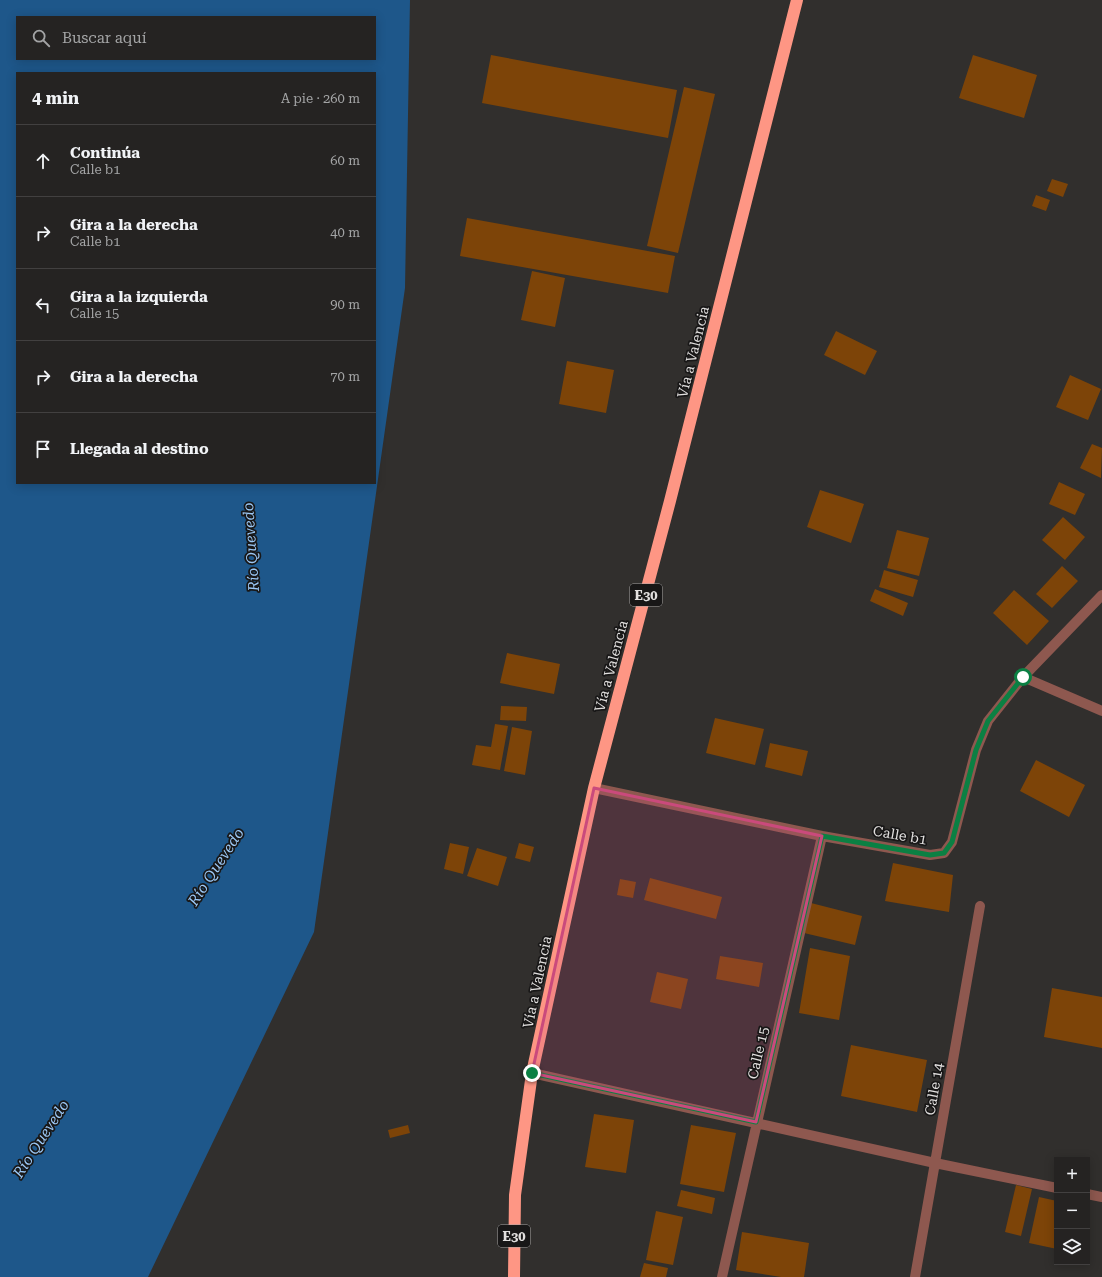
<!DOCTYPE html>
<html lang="es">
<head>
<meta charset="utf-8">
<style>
	body { margin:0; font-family:"Roboto Serif",serif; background:#312f2f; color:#f1f3f6 }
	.controls { position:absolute; right:12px; bottom:12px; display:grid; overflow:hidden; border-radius:0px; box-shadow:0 2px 10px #0003 }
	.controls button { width:36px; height:36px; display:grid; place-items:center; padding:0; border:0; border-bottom:1px solid #424040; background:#252322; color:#f1f3f6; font:20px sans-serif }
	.stop { position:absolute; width:12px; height:12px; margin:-9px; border:3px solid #0b8043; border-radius:50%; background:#fff }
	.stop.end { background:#0b8043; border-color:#fff; box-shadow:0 1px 4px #0008 }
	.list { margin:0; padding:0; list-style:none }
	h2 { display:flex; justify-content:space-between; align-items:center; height:52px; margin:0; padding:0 16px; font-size:17px }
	h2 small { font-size:13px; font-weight:400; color:#a3a4a5 }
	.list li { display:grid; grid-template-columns:26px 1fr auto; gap:12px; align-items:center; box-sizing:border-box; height:72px; padding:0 16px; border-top:1px solid #424040 }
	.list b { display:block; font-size:15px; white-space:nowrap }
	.list p { margin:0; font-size:13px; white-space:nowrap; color:#a3a4a5 }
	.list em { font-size:13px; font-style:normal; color:#a3a4a5 }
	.icon { flex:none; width:22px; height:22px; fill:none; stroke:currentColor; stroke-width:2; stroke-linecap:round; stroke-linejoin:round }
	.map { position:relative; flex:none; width:1102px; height:1277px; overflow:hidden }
	.search { position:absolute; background:#252322; box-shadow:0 2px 10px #0003; left:16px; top:16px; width:360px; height:44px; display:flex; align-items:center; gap:10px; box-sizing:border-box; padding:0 14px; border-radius:0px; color:#a3a4a5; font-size:15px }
	.panel { position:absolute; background:#252322; box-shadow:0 2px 10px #0003; left:16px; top:72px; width:360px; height:412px; border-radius:0px }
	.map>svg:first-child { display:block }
	.water { fill:#1e578a; fill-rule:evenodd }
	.building { fill:#7d4408 }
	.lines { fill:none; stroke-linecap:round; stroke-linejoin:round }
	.street { stroke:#8e584f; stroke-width:10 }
	.highway { stroke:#fe9684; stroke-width:12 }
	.route { stroke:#0b8043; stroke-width:5 }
	.marked { fill:#ca4a7c; fill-opacity:0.2; stroke:#ca4a7c; stroke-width:3; stroke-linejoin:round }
	.labels { text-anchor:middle; stroke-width:3.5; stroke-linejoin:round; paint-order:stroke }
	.shield { fill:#181717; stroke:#a5a3a2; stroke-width:1 }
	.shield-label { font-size:13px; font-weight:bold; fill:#e1dfde }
	.street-label { font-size:14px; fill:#e1dfde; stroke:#181717 }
	.water-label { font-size:15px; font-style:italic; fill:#9bc7f4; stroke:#181717 }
</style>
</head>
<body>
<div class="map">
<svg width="1102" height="1277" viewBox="0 0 1102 1277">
	<rect width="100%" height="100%" fill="#312f2d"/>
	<!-- water -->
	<path class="water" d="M0,0H410L405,288L314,932L148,1277H0ZM17,17H375V59H17ZM17,73H375V483H17Z"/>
	<!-- building -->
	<path class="building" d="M491,55L677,90L668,138L482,103Z
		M973,55L1037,75L1024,118L959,98Z
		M684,87L715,94L678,253L647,246Z
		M1052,179L1068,184L1063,197L1047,191Z
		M1036,195L1050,200L1046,211L1032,206Z
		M467,218L675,256L668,293L460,256Z
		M532,271L565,278L555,327L521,320Z
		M836,331L877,351L865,375L824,355Z
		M567,361L614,370L606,413L559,404Z
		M1070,375L1101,389L1088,420L1056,407Z
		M1092,444L1102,448L1101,478L1080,468Z
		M1059,482L1085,494L1075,515L1049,504Z
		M820,490L864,504L851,543L807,527Z
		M1063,517L1085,537L1065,560L1042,540Z
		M897,530L929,538L919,576L887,568Z
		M1062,566L1078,581L1052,608L1036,594Z
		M884,570L918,580L913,597L879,587Z
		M875,589L908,603L903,616L870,601Z
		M1014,590L1049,621L1027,645L993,613Z
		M507,653L560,664L554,694L500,683Z
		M501,706L527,707L526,721L500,720Z
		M715,718L764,729L755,765L706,753Z
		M495,724L508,726L500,770L472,765L476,745L491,747Z
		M512,727L532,731L525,775L504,771Z
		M770,743L808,751L802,776L765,767Z
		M1036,760L1085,785L1069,817L1020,791Z
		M450,843L469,847L463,874L444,869Z
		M519,843L534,847L530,862L515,858Z
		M477,848L507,857L498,886L467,876Z
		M893,863L953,875L949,912L885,901Z
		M650,878L722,897L716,919L644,900Z
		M620,879L636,882L633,898L617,895Z
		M811,903L862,916L855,945L804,933Z
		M810,948L850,956L839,1020L799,1013Z
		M720,956L763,963L759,987L716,979Z
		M657,972L688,979L681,1009L650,1002Z
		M1052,988L1102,997V1048L1044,1037Z
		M851,1045L927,1060L917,1112L841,1096Z
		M594,1114L634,1120L626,1173L585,1167Z
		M408,1125L410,1133L390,1138L388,1130Z
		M691,1125L736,1133L724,1192L680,1184Z
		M1016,1185L1032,1189L1021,1236L1005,1232Z
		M681,1190L715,1198L712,1214L677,1206Z
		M1039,1197L1057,1201V1249L1029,1243Z
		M656,1211L683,1217L673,1265L646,1260Z
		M742,1232L809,1243L804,1277H781L736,1270Z
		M644,1263L668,1268L666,1277H640Z"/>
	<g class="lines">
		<!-- street -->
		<path class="street" d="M1023,677L1102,711
			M594,788L822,836L930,855L944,853L952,842L976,750L988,721L1023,677L1102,595
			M532,1073L935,1163L1057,1188
			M1087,1194L1102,1197
			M722,1277L822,836
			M915,1277L980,906"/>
		<!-- highway -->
		<path class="highway" d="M514,1277L515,1195L532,1073L594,788L670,501L797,0"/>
	</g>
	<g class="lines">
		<!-- route -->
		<path class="route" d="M532,1073L756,1122L822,836L930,855L944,853L952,842L976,750L988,721L1023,677"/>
	</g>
	<!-- marked area -->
	<path class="marked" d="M594,788L822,836L756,1122L532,1073Z"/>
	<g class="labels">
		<!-- shield labels -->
		<g class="shield">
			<rect x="630" y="584" width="32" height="22" rx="3"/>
			<rect x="498" y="1225" width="32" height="22" rx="3"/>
		</g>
		<g class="shield-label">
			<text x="646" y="600">E30</text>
			<text x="514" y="1241">E30</text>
		</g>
		<!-- street labels -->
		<g class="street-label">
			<text transform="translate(693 352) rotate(-76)" y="5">Vía a Valencia</text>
			<text transform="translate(611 666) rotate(-75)" y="5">Vía a Valencia</text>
			<text transform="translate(900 835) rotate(10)" y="5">Calle b1</text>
			<text transform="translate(537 982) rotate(-78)" y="5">Vía a Valencia</text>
			<text transform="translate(758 1053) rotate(-77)" y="5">Calle 15</text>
			<text transform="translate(934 1089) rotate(-80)" y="5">Calle 14</text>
		</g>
		<!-- water labels -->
		<g class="water-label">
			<text transform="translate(251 547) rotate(-94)" y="5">Río Quevedo</text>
			<text transform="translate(216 867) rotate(-57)" y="5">Río Quevedo</text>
			<text transform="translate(41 1139) rotate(-57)" y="5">Río Quevedo</text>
		</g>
	</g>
</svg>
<div class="controls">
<button>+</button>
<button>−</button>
<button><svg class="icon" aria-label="layers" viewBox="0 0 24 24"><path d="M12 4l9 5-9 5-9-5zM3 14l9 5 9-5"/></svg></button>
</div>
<div class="stop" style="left:1023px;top:677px"></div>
<div class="stop end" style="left:532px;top:1073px"></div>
<div class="search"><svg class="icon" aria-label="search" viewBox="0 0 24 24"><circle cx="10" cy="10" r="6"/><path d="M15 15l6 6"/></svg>Buscar aquí</div>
<section class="panel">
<h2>4 min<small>A pie · 260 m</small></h2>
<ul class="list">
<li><svg class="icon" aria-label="ahead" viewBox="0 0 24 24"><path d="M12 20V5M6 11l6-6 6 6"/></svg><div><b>Continúa</b><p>Calle b1</p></div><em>60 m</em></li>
<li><svg class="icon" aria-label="right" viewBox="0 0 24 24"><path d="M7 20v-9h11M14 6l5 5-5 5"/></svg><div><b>Gira a la derecha</b><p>Calle b1</p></div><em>40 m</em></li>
<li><svg class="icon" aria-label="left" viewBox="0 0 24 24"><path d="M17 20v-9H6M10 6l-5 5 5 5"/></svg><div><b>Gira a la izquierda</b><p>Calle 15</p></div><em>90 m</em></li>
<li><svg class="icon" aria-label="right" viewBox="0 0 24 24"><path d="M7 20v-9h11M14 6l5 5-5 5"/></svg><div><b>Gira a la derecha</b></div><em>70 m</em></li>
<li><svg class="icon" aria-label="arrive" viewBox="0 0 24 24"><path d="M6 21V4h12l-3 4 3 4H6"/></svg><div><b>Llegada al destino</b></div></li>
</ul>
</section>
</div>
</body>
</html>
